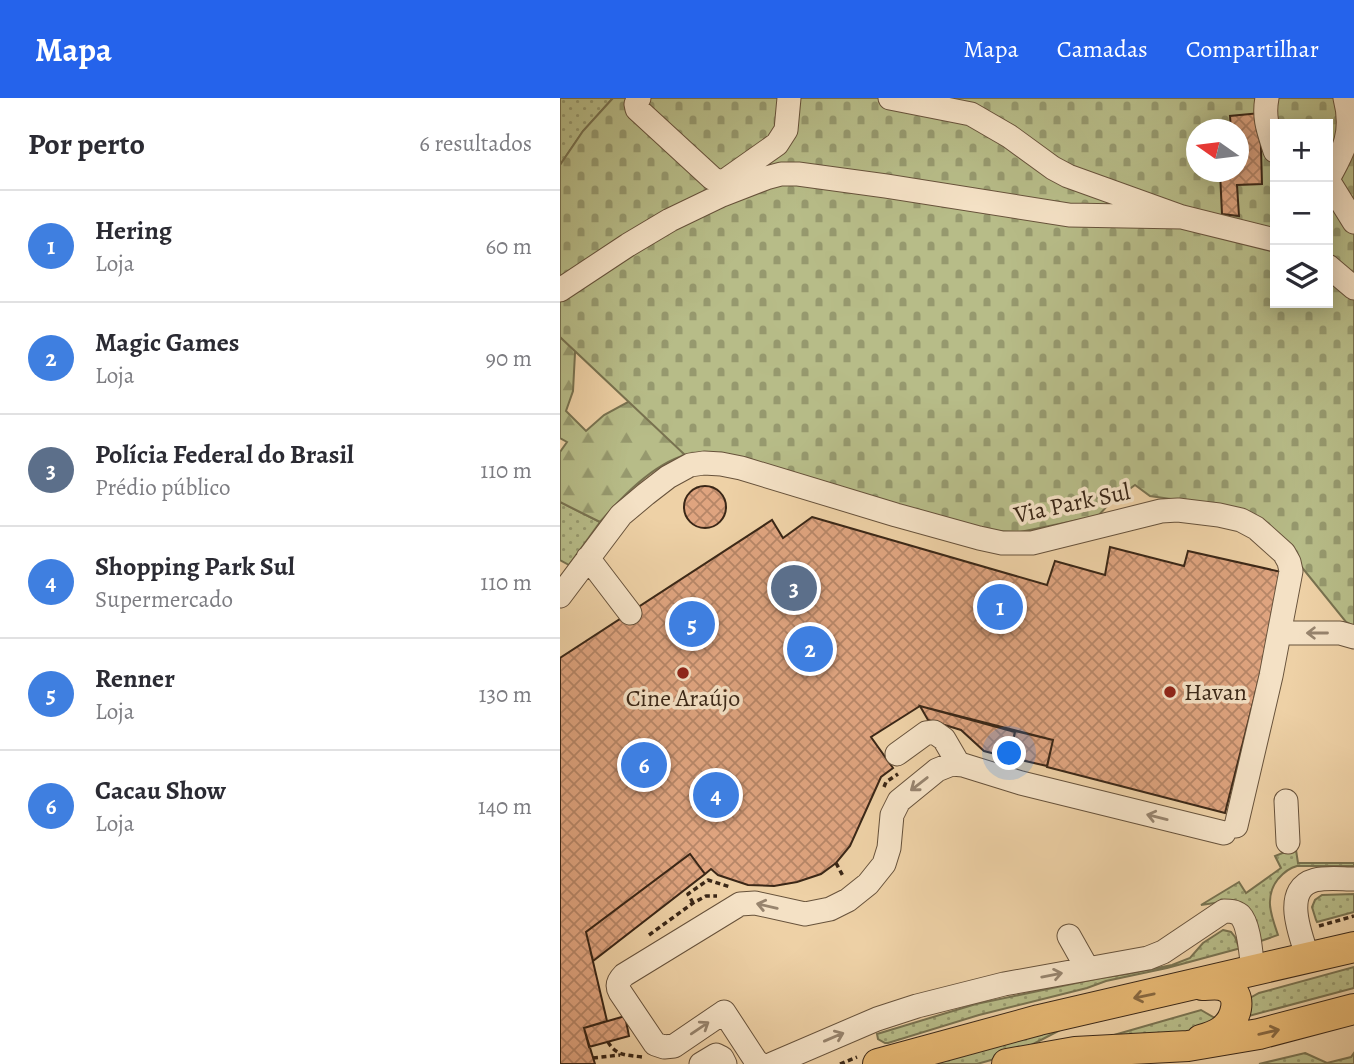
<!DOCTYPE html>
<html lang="pt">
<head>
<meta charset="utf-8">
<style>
	body { margin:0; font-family:Alegreya,serif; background:#f2f2f3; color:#2b2b33 }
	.controls { position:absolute; right:21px; top:21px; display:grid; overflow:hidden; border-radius:0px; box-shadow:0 4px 18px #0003 }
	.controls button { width:63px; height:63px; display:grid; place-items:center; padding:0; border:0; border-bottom:2px solid #e1e1e2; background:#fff; color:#2b2b33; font:35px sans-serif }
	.compass { position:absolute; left:626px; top:21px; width:63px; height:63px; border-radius:50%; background:#fff; box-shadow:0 4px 18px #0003; rotate:284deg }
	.you { position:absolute; left:450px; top:656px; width:24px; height:24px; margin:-18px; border:5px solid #fff; border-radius:50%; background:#1a73e8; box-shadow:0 0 0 10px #1a73e833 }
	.badge { display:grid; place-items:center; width:46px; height:46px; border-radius:50%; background:#2563eb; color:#fff; font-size:23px; font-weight:700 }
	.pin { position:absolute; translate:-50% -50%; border:4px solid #fff; box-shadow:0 2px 7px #0006 }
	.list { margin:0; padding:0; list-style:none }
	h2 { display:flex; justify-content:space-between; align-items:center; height:91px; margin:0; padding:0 28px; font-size:30px }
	h2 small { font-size:23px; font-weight:400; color:#7c7c81 }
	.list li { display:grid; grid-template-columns:46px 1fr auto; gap:21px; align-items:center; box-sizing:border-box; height:112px; padding:0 28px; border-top:2px solid #e1e1e2 }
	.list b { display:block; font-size:26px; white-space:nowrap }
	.list p { margin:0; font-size:23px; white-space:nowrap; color:#7c7c81 }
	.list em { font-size:23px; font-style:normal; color:#7c7c81 }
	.icon { flex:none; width:38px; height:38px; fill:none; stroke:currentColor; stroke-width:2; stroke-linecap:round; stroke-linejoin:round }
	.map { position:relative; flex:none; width:794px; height:966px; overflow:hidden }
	header { display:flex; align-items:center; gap:42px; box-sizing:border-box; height:98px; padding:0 35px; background:#2563eb; color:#fff }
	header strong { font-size:33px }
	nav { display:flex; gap:38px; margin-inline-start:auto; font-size:24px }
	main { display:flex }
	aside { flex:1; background:#fff }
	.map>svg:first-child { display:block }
	.green { fill:url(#green-dots); stroke:#787250; stroke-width:2 }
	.forest { fill:url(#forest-firs); stroke:#787250; stroke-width:2 }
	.cemetery { fill:url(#cemetery-stones); stroke:#787250; stroke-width:2; fill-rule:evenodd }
	.building { fill:url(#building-cross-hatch); stroke:#3a2717; stroke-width:2 }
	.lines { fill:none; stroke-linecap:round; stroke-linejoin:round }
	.minor-casing { stroke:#67523b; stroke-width:25 }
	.major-casing { stroke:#3a2717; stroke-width:32 }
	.path { stroke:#3a2717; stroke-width:3.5; stroke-dasharray:5 3.5; stroke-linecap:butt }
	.minor { stroke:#f4e1c5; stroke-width:23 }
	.major { stroke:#e7b873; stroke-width:30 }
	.oneway { stroke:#97846e }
	.oneway2 { stroke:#886840 }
	.poi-dot { fill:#8f2418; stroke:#f4e1c5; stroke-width:2.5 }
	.labels { text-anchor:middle; stroke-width:7; stroke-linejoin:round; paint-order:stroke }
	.street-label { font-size:24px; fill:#3a2717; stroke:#f4e1c5 }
	.poi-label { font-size:24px; fill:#3a2717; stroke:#f4e1c5; text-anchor:start }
</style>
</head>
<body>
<header>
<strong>Mapa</strong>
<nav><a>Mapa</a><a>Camadas</a><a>Compartilhar</a></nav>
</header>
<main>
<aside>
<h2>Por perto<small>6 resultados</small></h2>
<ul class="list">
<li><span class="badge" style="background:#3f7fe0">1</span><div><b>Hering</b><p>Loja</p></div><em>60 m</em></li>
<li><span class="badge" style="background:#3f7fe0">2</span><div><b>Magic Games</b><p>Loja</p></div><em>90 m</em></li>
<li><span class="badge" style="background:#5c6f8a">3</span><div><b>Polícia Federal do Brasil</b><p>Prédio público</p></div><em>110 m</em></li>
<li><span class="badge" style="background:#3f7fe0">4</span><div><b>Shopping Park Sul</b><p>Supermercado</p></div><em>110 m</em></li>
<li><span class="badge" style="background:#3f7fe0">5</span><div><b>Renner</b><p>Loja</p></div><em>130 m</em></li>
<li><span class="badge" style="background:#3f7fe0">6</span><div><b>Cacau Show</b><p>Loja</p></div><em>140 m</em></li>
</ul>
</aside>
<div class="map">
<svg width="794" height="966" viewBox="0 0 794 966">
	<defs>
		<pattern id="green-dots" width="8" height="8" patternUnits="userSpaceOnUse" patternTransform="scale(1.75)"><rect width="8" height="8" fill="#b7bc88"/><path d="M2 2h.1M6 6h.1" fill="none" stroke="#96996e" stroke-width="1.8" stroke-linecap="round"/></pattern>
		<pattern id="forest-firs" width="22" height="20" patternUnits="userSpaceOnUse" patternTransform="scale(1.75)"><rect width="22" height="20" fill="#b7bc88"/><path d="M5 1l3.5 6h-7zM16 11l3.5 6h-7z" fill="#96996e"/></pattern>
		<pattern id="cemetery-stones" width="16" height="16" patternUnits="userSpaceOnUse" patternTransform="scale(1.75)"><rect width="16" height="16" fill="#b7bc88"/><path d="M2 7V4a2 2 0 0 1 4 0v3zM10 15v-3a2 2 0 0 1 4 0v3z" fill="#96996e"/></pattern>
		<pattern id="building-cross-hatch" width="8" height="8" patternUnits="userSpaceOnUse" patternTransform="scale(1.75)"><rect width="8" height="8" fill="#dfa47f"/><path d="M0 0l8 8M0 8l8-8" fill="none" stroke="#b68667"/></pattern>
	</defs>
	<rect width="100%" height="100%" fill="#eed1a6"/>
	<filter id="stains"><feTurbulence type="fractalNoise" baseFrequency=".00286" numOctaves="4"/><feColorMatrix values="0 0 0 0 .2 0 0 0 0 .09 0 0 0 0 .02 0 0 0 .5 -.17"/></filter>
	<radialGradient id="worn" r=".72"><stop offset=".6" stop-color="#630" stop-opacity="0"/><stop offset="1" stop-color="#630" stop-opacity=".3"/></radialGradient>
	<!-- green -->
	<path class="green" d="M0,0H53L23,33L0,67Z
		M0,404L40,424L9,467L0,462Z
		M730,752H736L738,765H794V768H737C729,770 724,774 718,781C704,799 711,817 718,837L695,845L661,804L641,807L679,784L686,795L721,770L715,758Z
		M794,796V814L757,824L756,822L752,809L755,802L762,797Z
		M663,832L671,834L675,839L679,850H681L607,870L546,883L527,890L419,917L328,945H325L318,941L317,936L416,906L540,880L567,876L612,867L630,860L643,845Z
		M794,869V890L685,919L690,900L699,895Z
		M641,912L660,923L618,937L547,939Z
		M504,930L456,955L417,966H355Z
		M745,955L767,965L791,959L794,955V966H699Z"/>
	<!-- forest -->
	<path class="forest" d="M0,202L32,208L15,255L13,293L6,313L26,333L44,317L101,286L119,306L125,357C92,367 62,399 40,424L0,404V354L7,344L0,340Z"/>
	<!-- cemetery -->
	<path class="cemetery" d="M53,0H794V528L786,524L736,462L679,411L590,398L575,387L549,406L538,418L460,434L430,433L139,356L125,357L0,239V67L23,33ZM715,26H768V205H715ZM636,32H678V74H636Z"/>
	<!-- building -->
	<path class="building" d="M700,15L702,86L677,87L679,118L662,116L660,74H678V32H671L670,18Z
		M124 409a21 21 0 1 1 42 0a21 21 0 1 1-42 0Z
		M252,419L487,487L495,463L545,477L550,449L624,468L628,453L726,475L665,715L487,669L493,642L360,608L311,639L333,670L321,679L290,748L276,765L261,776L237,784L214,788L188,787L158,777L151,771L145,776L130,756L26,834L47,923L24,930L35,966H0V560L212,422L223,440Z
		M360,608L455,634L452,649L441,646L439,657L424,653L401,632L368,622Z
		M455,633L493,642L487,668L439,657L441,646L452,649Z
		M130,756L145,776L33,863L26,834Z
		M65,918L69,938L29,949L24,930Z"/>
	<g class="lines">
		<!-- minor casing -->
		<g class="minor-casing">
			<path id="minor" d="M79,0L76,6L77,11L152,80L159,84L166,82L217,46L226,32L229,0
				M330,0L411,16L449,38L493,70L508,78L622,119L715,142
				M707,0C703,20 709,34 715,53
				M768,81C784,53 794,34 785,0
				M768,82L794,124
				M768,168L794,190
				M0,192L68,147L110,122L162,97L206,80L221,76H238L326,88L509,117L622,119
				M28,460L70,515
				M0,498L61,417L86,396L108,379L130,367L144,365L161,366L181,370L336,417L419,440L442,445H472L601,413L618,412L659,417L681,422L696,430L724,455L729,464L731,473L711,578L676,728
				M720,535H780L794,539
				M337,656L366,635L374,634L384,641L398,665
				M726,703L728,744
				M509,838L527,870
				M748,860C741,838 721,791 755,782C767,779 782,781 794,781
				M141,966L156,957L162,960L165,966
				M200,966L196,963L164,914L114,948L104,949L95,946L60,894C56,887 59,882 64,877L180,806L195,805L245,816L270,811L288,802L308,786L324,766L329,750L332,717L339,703L377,672L392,666L403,667L461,685L664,735
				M212,966L317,921L357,908L444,886L588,860L603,854L664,813C670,813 675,813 680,817C690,827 691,859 693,873"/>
		</g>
		<!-- major casing -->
		<g class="major-casing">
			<path id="major" d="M641,942C648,940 656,937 662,933C676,923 685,896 664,888C657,885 649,887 642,887
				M318,966L479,922L794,849
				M447,966L515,954L628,948L699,936L794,911"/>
		</g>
		<!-- path -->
		<path class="path" d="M324,689L326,684L338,676
			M276,765L284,780
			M133,805L128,796L148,782L170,789
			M759,828L794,818
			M89,837L133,805L146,798H157
			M48,944C56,958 67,957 82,959
			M33,960L60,957
			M280,966L297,959"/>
		<!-- minor -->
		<use href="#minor" class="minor"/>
		<!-- major -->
		<use href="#major" class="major"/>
	</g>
	<!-- one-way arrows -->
	<defs><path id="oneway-shaft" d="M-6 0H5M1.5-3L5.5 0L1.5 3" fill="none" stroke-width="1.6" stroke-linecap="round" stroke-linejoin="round" transform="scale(1.75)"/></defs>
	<g class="oneway">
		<use href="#oneway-shaft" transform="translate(757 535) rotate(180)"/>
		<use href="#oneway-shaft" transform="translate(359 686) rotate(142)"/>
		<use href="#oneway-shaft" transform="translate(597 719) rotate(-166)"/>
		<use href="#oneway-shaft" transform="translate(207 808) rotate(-167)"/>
		<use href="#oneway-shaft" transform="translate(492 877) rotate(-11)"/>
		<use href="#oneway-shaft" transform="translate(140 930) rotate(-34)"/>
		<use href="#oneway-shaft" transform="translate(274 939) rotate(-23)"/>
	</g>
	<g class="oneway2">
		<use href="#oneway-shaft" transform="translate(584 898) rotate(168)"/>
		<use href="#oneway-shaft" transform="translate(709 934) rotate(-13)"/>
	</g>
	<!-- markers -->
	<g class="poi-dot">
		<circle cx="123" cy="575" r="7"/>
		<circle cx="610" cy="594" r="7"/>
	</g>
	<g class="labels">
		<!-- street labels -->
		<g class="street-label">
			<text transform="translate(512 405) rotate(-12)" y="8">Via Park Sul</text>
		</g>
		<!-- poi labels -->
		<g class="poi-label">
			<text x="624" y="602">Havan</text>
			<text x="123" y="608" text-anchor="middle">Cine Araújo</text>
		</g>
	</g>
	<rect width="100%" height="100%" filter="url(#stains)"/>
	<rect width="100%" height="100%" fill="url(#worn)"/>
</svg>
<div class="controls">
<button>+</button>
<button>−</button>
<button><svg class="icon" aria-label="layers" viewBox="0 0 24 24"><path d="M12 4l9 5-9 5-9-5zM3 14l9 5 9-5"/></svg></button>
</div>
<svg class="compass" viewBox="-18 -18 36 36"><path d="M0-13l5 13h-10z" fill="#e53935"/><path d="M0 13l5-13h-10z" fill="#7c7c81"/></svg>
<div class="you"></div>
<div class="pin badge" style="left:440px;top:509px;background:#3f7fe0">1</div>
<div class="pin badge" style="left:250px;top:551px;background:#3f7fe0">2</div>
<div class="pin badge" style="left:234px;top:490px;background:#5c6f8a">3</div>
<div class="pin badge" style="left:156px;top:697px;background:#3f7fe0">4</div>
<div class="pin badge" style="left:132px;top:526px;background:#3f7fe0">5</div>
<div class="pin badge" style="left:84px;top:667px;background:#3f7fe0">6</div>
</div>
</main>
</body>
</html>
